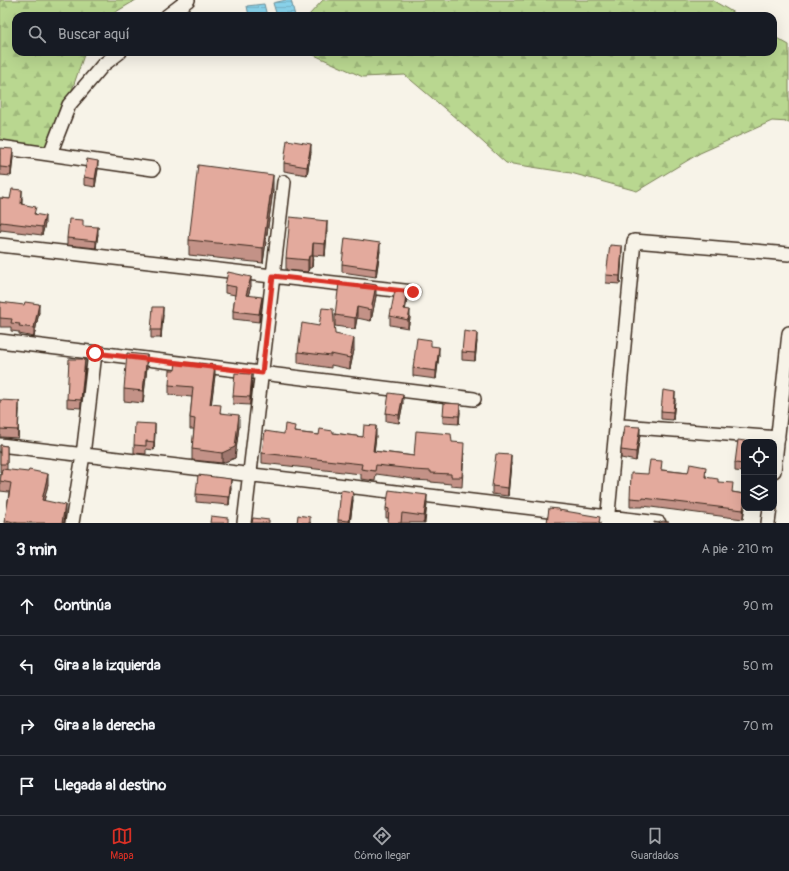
<!DOCTYPE html>
<html lang="es">
<head>
<meta charset="utf-8">
<style>
	body { margin:0; font-family:Pangolin,sans-serif; background:#20242c; color:#f1f3f6 }
	.controls { position:absolute; right:12px; bottom:12px; display:grid; overflow:hidden; border-radius:8px; box-shadow:0 4px 16px #0002 }
	.controls button { width:36px; height:36px; display:grid; place-items:center; padding:0; border:0; border-bottom:1px solid #363941; background:#171b24; color:#f1f3f6; font:20px sans-serif }
	.stop { position:absolute; width:12px; height:12px; margin:-9px; border:3px solid #d93025; border-radius:50%; background:#fff }
	.stop.end { background:#d93025; border-color:#fff; box-shadow:0 1px 4px #0008 }
	.list { margin:0; padding:0; list-style:none }
	h2 { display:flex; justify-content:space-between; align-items:center; height:52px; margin:0; padding:0 16px; font-size:17px }
	h2 small { font-size:13px; font-weight:400; color:#9ea1a6 }
	.list li { display:grid; grid-template-columns:26px 1fr auto; gap:12px; align-items:center; box-sizing:border-box; height:60px; padding:0 16px; border-top:1px solid #363941 }
	.list b { display:block; font-size:15px; white-space:nowrap }
	.list em { font-size:13px; font-style:normal; color:#9ea1a6 }
	.icon { flex:none; width:22px; height:22px; fill:none; stroke:currentColor; stroke-width:2; stroke-linecap:round; stroke-linejoin:round }
	.map { position:relative; flex:none; width:789px; height:523px; overflow:hidden }
	.search { position:absolute; background:#171b24; box-shadow:0 4px 16px #0002; left:12px; right:12px; top:12px; height:44px; display:flex; align-items:center; gap:10px; box-sizing:border-box; padding:0 14px; border-radius:12px; color:#9ea1a6; font-size:15px }
	.sheet { height:292px; background:#171b24 }
	nav { display:flex; justify-content:space-around; align-items:center; box-sizing:border-box; height:56px; border-top:1px solid #363941; background:#171b24; font-size:11px; color:#9ea1a6 }
	nav a { display:grid; justify-items:center; gap:2px }
	nav .on { color:#d93025 }
	.map>svg:first-child { display:block }
	.forest { fill:url(#forest-firs); stroke:#7a8057 }
	.water { fill:url(#water-rules); stroke:#6a8f99 }
	.lines { fill:none; stroke-linecap:round; stroke-linejoin:round }
	.minor-casing { stroke:#3b2a1e; stroke-width:16 }
	.minor { stroke:#f7f3e8; stroke-width:13 }
	.wall { fill:#c39287; stroke:#3b2a1e }
	.shaded-wall { fill:#9f776e; stroke:#3b2a1e }
	.building { fill:#e3aa9d; stroke:#3b2a1e }
	.route { stroke:#d93025; stroke-width:5 }
</style>
</head>
<body>
<div class="map">
<svg width="789" height="523" viewBox="0 0 789 523">
	<defs>
		<pattern id="forest-firs" width="22" height="20" patternUnits="userSpaceOnUse"><rect width="22" height="20" fill="#b9d790"/><path d="M5 1l3.5 6h-7zM16 11l3.5 6h-7z" fill="#a0b97c"/></pattern>
		<pattern id="water-rules" width="6" height="5" patternUnits="userSpaceOnUse"><rect width="6" height="5" fill="#8ad3eb"/><path d="M0 2.5h6" fill="none" stroke="#78b5c9"/></pattern>
	</defs>
	<rect width="100%" height="100%" fill="#f7f3e8"/>
	<filter id="ink" filterUnits="userSpaceOnUse"><feTurbulence type="fractalNoise" baseFrequency=".025" numOctaves="2"/><feDisplacementMap in="SourceGraphic" scale="8" xChannelSelector="R" yChannelSelector="G"/><feConvolveMatrix kernelMatrix="1 2 1 2 8 2 1 2 1" color-interpolation-filters="sRGB"/></filter>
	<g filter="url(#ink)">
		<!-- forest -->
		<path class="forest" d="M0,0H136L109,16H16V52H85L50,154L0,141Z
			M323,0H712L739,16H308Z
			M773,36L789,45V122L772,121L700,153L637,191L571,173L506,163L464,125L405,75L363,77L312,54L311,52H773Z"/>
		<!-- water -->
		<path class="water" d="M286,0H291L295,16H277L273,3Z
			M264,4L267,16H249L247,6Z"/>
		<g class="lines">
			<!-- minor casing -->
			<g class="minor-casing">
				<path id="minor" d="M167,16L188,0
					M0,147L153,169
					M50,154L69,105L103,65L120,52
					M0,245L413,292
					M0,341L474,399
					M622,426L778,438
					M0,445L659,523
					M774,471L789,333
					M72,523L83,455L95,353
					M244,523L284,182
					M607,523L634,241L789,254
					M768,523L770,508"/>
			</g>
			<!-- minor -->
			<use href="#minor" class="minor"/>
		</g>
		<!-- wall -->
		<path class="wall" d="M0,148L13,157L11,176L0,175Z
			M311,152L307,175L284,171V163Z
			M98,169L95,187L84,185V177Z
			M273,190L263,263L189,255V240Z
			M0,198L10,199L22,198V204L36,214L45,224L42,235L1,230L0,232Z
			M83,226L98,234L96,248L67,245V238Z
			M327,233L325,256L313,255L312,268H309L308,272L286,270V258Z
			M380,251L376,277L342,272V264Z
			M622,254L620,284L606,283V275Z
			M225,285L251,286L248,295L262,305L259,322L233,319V311L235,295L225,293Z
			M376,296L371,321L357,318L355,329L335,326V315Z
			M407,300L405,309L410,318L408,328L390,325V316Z
			M0,302L39,312L34,337L19,334V332L11,331V327H0Z
			M163,315L161,338H151V330Z
			M335,334L354,350L350,369L331,365V368L298,363V352Z
			M477,341L475,361L462,360V352Z
			M431,346L439,355L436,379L413,376V368Z
			M85,367L81,408L67,407V399Z
			M147,367L143,403L124,401V389Z
			M175,370L215,375L211,404L221,413L239,426L235,458L222,463L192,460V449L194,429H190V418L192,397L169,395V385Z
			M252,383L250,405L233,404V396Z
			M0,400L19,409L18,438L0,437Z
			M675,400L673,420L661,419V411Z
			M403,403L399,423L386,421V413Z
			M460,412L459,424L443,423V415Z
			M155,432L154,450L146,449V454L134,453V445Z
			M295,432L319,435L333,433L363,437L376,436L374,451L414,456L452,442L464,453L462,487L451,486V484L431,482V481L413,480V479L376,474L375,481L361,479V474L262,463V453L284,434Z
			M640,435L636,461L621,458V450Z
			M744,442V472L735,471V463Z
			M0,445L7,446V470L48,484L44,501L65,514L64,523H5L9,492L0,491V481L1,472H0Z
			M511,463L508,496L492,494V486Z
			M662,470L706,475V477L718,482L732,492L744,494L743,519L643,506V507H630V498L648,474Z
			M231,487L229,505L196,502V494Z
			M353,500L350,523H338V520Z
			M427,504L425,523H388L389,518H386V508Z"/>
		<!-- shaded-wall -->
		<path class="shaded-wall" d="M311,144V152L307,175V167Z
			M13,149V157L11,176V168Z
			M98,161V169L95,187V179Z
			M273,175V190L263,263V248Z
			M22,190V198L21,212V204Z
			M45,216V224L42,235V227Z
			M327,221V233L325,256V244Z
			M98,227V234L96,248V241Z
			M313,243V255L312,268V256Z
			M380,243V251L376,277V269Z
			M622,246V254L620,284V276Z
			M309,256V268L308,272V260Z
			M251,277V286L246,303V295Z
			M376,285V296L371,321V310Z
			M407,292V300L404,317V309Z
			M262,297V305L259,322V314Z
			M39,304V312L34,337V328Z
			M163,307V315L161,338V330Z
			M357,307V318L355,329V318Z
			M410,310V318L408,328V320Z
			M477,333V341L475,361V353Z
			M354,338V350L350,369V358Z
			M439,347V355L436,379V371Z
			M147,355V367L143,403V391Z
			M85,359V367L81,408V400Z
			M215,365V375L210,415V404Z
			M252,374V383L250,405V397Z
			M675,392V400L673,420V412Z
			M403,395V403L399,423V415Z
			M19,401V409L18,438V430Z
			M460,404V412L459,424V416Z
			M239,415V426L235,458L222,463V453Z
			M155,424V432L154,450V442Z
			M376,426V436L373,461V451Z
			M640,427V435L636,461V452Z
			M511,455V463L508,496V488Z
			M48,474V484L42,510V500Z
			M231,479V487L229,505V497Z
			M353,492V500L350,523H349Z
			M427,495V504L424,523V516Z
			M65,505V514L64,523H62Z
			M744,505V508H745L743,519Z"/>
		<!-- building -->
		<path class="building" d="M287,140L311,144L307,167L284,163Z
			M0,148L13,149L11,168L0,167Z
			M87,159L98,161L95,179L84,177Z
			M198,165L273,175L263,248L189,240Z
			M12,189L22,190L21,204L36,207L34,214L45,216L42,227L1,222L0,224V198L10,199Z
			M290,217L327,221L325,244L313,243L312,256H309L308,260L286,258Z
			M69,219L83,220V226L98,227L96,241L67,238Z
			M345,238L380,243L376,269L342,264Z
			M610,245L622,246L620,276L606,275Z
			M228,272L251,277L246,295L262,297L259,314L233,311L236,287L225,285Z
			M339,283L364,287V283L376,285L371,310L357,307L355,318L335,315Z
			M395,290L407,292L404,309L410,310L408,320L390,316Z
			M0,302L24,305L25,302L39,304L34,328L19,326L20,324L11,323L12,319L0,318Z
			M153,307H163L161,330H151Z
			M322,308L333,309L335,334L354,338L350,358L331,354V356L298,352L302,323L319,326Z
			M464,331L477,333L475,353L462,352Z
			M417,338L431,340V346L439,347L436,371L413,368Z
			M127,353L147,355L143,391L124,389Z
			M69,359H85L81,400L67,399Z
			M176,362L199,364V363L215,365L210,404L221,405L220,413L239,415L235,447L222,453L192,449L195,419L190,418L193,387L169,385L170,370H175Z
			M235,373L252,374L250,397L233,396Z
			M663,390L675,392L673,412L661,411Z
			M389,393L403,395L399,415L386,413Z
			M0,400L19,401L18,430L0,429Z
			M444,403L460,404L459,416L443,415Z
			M135,423L155,424L154,442L146,441V446L134,445Z
			M285,424L295,426L294,432L319,435L320,429L333,431V433L363,437L364,425L376,426L373,451L414,456L416,431L451,434L452,442L464,443L462,477H451V474L431,473V471L413,470V469L376,465L375,471L361,469L362,464L262,453L265,431L284,434Z
			M624,426L640,427L636,452L621,450Z
			M738,440L752,442H744V464L735,463Z
			M0,445L7,446V464H0Z
			M496,454L511,455L508,488L492,486Z
			M650,460L662,461L661,470L688,473L690,464L706,467L705,477L718,479V482L733,483L732,492L744,494V505L743,510L643,498V499L630,498L631,473L648,474Z
			M2,469L28,472L29,470L48,474L42,500L65,505L62,523H18L5,520L11,483L0,481Z
			M198,475L231,479L229,497L196,494Z
			M341,490L353,492L349,521L338,520Z
			M389,490L427,495L424,516L402,513L401,523H388L389,509L386,508Z
			M549,508L559,509V510L600,517L599,523H547Z
			M298,515L310,517V523H311H297Z
			M211,516L228,518V523H210Z
			M253,518L269,520V523H252Z
			M663,521L669,522V523H654V522L658,523Z"/>
	</g>
	<g class="lines" filter="url(#ink)">
		<!-- route -->
		<path class="route" d="M95,353L262,373L273,276L413,292"/>
	</g>
</svg>
<div class="controls">
<button><svg class="icon" aria-label="locate" viewBox="0 0 24 24"><circle cx="12" cy="12" r="6"/><path d="M12 2v4M12 18v4M2 12h4M18 12h4"/></svg></button>
<button><svg class="icon" aria-label="layers" viewBox="0 0 24 24"><path d="M12 4l9 5-9 5-9-5zM3 14l9 5 9-5"/></svg></button>
</div>
<div class="stop" style="left:95px;top:353px"></div>
<div class="stop end" style="left:413px;top:292px"></div>
<div class="search"><svg class="icon" aria-label="search" viewBox="0 0 24 24"><circle cx="10" cy="10" r="6"/><path d="M15 15l6 6"/></svg>Buscar aquí</div>
</div>
<section class="sheet">
<h2>3 min<small>A pie · 210 m</small></h2>
<ul class="list">
<li><svg class="icon" aria-label="ahead" viewBox="0 0 24 24"><path d="M12 20V5M6 11l6-6 6 6"/></svg><div><b>Continúa</b></div><em>90 m</em></li>
<li><svg class="icon" aria-label="left" viewBox="0 0 24 24"><path d="M17 20v-9H6M10 6l-5 5 5 5"/></svg><div><b>Gira a la izquierda</b></div><em>50 m</em></li>
<li><svg class="icon" aria-label="right" viewBox="0 0 24 24"><path d="M7 20v-9h11M14 6l5 5-5 5"/></svg><div><b>Gira a la derecha</b></div><em>70 m</em></li>
<li><svg class="icon" aria-label="arrive" viewBox="0 0 24 24"><path d="M6 21V4h12l-3 4 3 4H6"/></svg><div><b>Llegada al destino</b></div></li>
</ul>
</section>
<nav>
<a class="on"><svg class="icon" aria-label="map" viewBox="0 0 24 24"><path d="M3 6l6-2 6 2 6-2v14l-6 2-6-2-6 2zM9 4v14M15 6v14"/></svg>Mapa</a>
<a><svg class="icon" aria-label="directions" viewBox="0 0 24 24"><path d="M12 3l9 9-9 9-9-9zM9 14v-3h6M13 9l2 2-2 2"/></svg>Cómo llegar</a>
<a><svg class="icon" aria-label="saved" viewBox="0 0 24 24"><path d="M7 4h10v16l-5-4-5 4z"/></svg>Guardados</a>
</nav>
</body>
</html>
